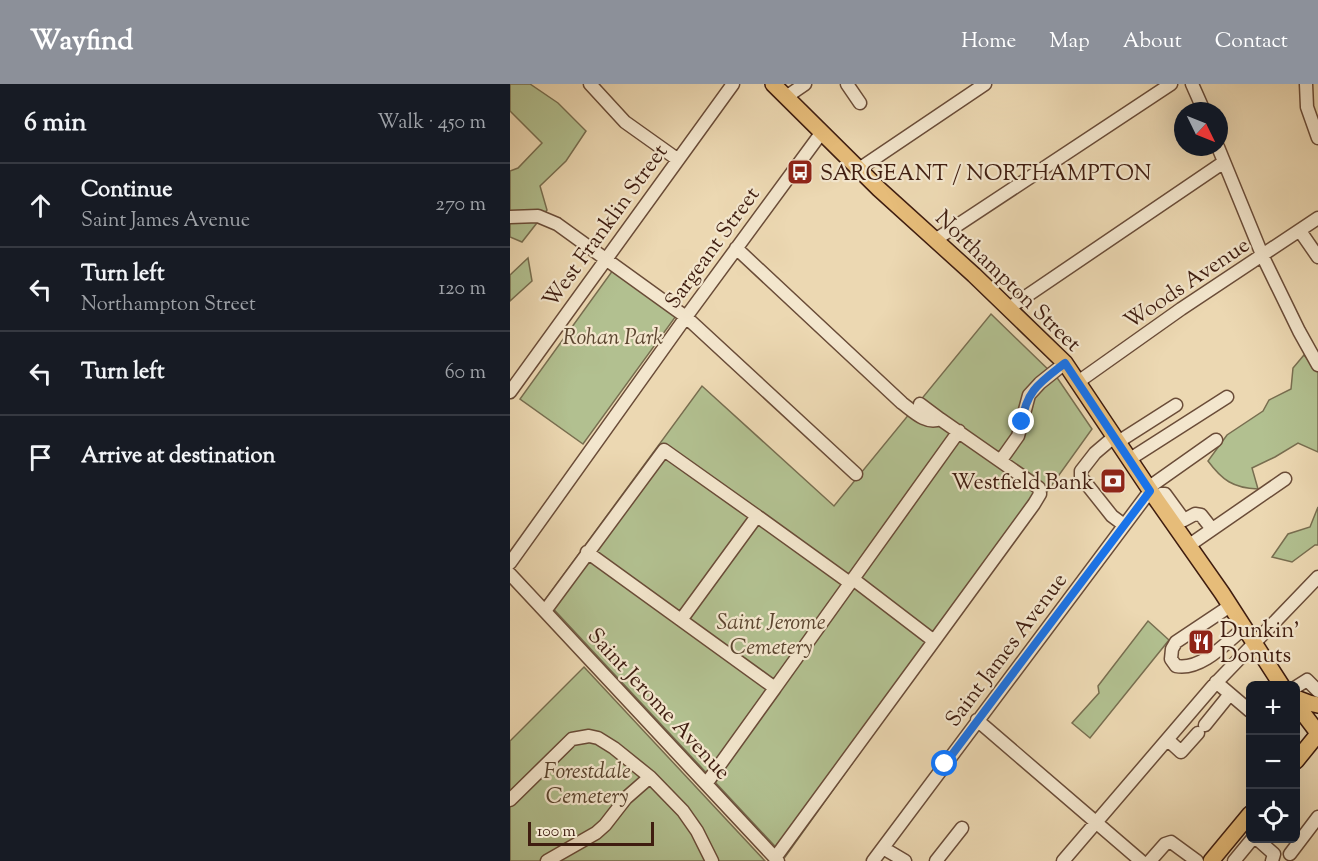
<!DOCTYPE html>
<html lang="en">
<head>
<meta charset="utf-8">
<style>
	body { margin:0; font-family:"Sorts Mill Goudy",serif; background:#242831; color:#f1f3f6 }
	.controls { position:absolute; right:18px; bottom:18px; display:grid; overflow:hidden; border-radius:9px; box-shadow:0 6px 24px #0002 }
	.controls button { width:54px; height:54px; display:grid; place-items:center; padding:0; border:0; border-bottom:2px solid #363941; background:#171b24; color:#f1f3f6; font:30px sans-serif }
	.compass { position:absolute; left:664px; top:18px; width:54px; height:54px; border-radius:50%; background:#171b24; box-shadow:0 6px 24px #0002; rotate:133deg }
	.scale { position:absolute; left:18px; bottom:15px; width:126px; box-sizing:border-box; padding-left:6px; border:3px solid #3f1d10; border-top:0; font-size:16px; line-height:21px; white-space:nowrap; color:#3f1d10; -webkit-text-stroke:4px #f3e6cd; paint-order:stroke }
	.stop { position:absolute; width:18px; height:18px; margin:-14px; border:4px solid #1a73e8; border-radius:50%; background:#fff }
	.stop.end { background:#1a73e8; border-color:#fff; box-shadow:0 2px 6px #0008 }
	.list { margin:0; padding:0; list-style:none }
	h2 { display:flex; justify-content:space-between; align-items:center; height:78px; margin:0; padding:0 24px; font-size:26px }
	h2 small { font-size:20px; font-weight:400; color:#9ea1a6 }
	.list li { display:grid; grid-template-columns:39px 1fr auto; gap:18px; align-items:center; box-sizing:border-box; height:84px; padding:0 24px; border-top:2px solid #363941 }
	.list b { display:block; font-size:22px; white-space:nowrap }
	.list p { margin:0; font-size:20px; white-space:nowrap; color:#9ea1a6 }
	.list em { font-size:20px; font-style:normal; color:#9ea1a6 }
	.icon { flex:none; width:33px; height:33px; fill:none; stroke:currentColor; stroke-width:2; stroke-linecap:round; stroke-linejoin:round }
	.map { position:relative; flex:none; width:808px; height:777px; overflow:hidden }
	header { display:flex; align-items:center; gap:36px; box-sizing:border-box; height:84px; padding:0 30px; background:#8c9099; color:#fff }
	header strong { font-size:28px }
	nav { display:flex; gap:33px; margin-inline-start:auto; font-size:21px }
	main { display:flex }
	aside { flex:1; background:#171b24 }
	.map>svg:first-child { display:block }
	.green { fill:#b2c090; stroke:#786e50; stroke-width:1.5 }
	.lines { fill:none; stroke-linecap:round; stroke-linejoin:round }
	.minor-casing { stroke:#6a4c38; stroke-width:15 }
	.major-casing { stroke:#3f1d10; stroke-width:18 }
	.minor { stroke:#f3e6cd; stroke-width:12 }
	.major { stroke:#e6bc79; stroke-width:15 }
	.route { stroke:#1a73e8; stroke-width:8 }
	.labels { text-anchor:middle; stroke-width:4.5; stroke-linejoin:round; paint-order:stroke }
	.poi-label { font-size:22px; fill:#3f1d10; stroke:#f3e6cd; text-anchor:start }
	.street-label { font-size:22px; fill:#3f1d10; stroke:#f3e6cd }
	.park-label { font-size:22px; font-style:italic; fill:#5c4630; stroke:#f3e6cd }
</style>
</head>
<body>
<header>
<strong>Wayfind</strong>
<nav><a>Home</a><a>Map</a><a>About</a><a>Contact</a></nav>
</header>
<main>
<aside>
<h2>6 min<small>Walk · 450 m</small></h2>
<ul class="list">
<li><svg class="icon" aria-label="ahead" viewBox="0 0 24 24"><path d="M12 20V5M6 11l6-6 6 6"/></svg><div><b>Continue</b><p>Saint James Avenue</p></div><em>270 m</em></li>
<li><svg class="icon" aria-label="left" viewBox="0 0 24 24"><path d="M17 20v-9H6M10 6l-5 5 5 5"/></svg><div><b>Turn left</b><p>Northampton Street</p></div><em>120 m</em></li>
<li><svg class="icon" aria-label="left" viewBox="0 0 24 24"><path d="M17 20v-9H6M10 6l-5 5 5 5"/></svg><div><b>Turn left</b></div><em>60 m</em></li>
<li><svg class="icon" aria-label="arrive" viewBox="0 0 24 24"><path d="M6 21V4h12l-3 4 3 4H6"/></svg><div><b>Arrive at destination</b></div></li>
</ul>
</aside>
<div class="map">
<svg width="808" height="777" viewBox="0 0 808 777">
	<rect width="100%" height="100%" fill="#ecd8b2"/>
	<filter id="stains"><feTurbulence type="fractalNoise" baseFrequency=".00333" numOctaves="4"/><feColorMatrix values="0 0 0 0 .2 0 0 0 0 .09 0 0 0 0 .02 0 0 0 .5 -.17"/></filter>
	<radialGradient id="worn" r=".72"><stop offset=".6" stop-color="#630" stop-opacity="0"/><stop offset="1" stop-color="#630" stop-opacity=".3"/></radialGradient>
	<!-- green -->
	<path class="green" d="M0,0H20L48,19L76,47L56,77L30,102L37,126L12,158L0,153V87L8,84L32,59L0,27Z
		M18,174L22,197L0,217V191Z
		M103,186L166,232L73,360L10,315Z
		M481,230L548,295L582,345L275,773L35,516L192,302L324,422Z
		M794,271L808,288V368L788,359L765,373L742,384L748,405C723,404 712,396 698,377L717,351L753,327L759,316L781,305L783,284Z
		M808,423V461H805L782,478L762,473L778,450L800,443Z
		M638,537L659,556L580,654L562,639L589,609L588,602Z
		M74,583L255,777H0V657Z"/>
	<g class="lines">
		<!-- minor casing -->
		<g class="minor-casing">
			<path id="minor" d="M80,0L115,38L167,75
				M337,0L350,19
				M682,0L694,27
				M796,0L797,23L808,54
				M276,13L295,0
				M708,63L753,173L789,247L808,281
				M349,85L475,0
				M0,133L28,132L47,140L176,233L346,390
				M790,147L808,173
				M425,156L661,0
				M226,164L392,319C403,327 416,341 430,335L529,404L530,410L524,420L424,557L343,495L449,347
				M499,224L714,78
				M568,298L671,225L808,134
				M0,308L223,0
				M410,320L430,335
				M605,352L585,369L571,387V393L602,432L614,441
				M608,358L666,321
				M620,375L717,313
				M491,376L508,352L519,311L530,299L555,279
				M638,404L706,356
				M645,414L651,410H655L674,436L685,430L691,431L702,445
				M247,432L340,499
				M678,462L775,395
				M77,468L265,604L196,700
				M0,479L176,233L312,48
				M0,490L268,777
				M720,522L666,558L662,565L661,575L666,582C691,587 716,559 734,544
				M35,527L154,366L247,432L171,536
				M706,598L740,627
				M786,603L797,596L808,607
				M265,604L343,495
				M467,636L631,777
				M695,641L720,610
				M658,656L671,668L688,649
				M0,716L62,655L79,652L88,654L104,664L140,693L173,727L187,747L202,777
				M746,754L764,770L762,777
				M373,764L395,777
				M780,770L808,733
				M265,774L424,557
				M37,777L86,749L95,741L116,714L140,693
				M363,777L640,407
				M426,777L452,744
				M553,777L703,602L808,493
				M640,777L655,760L661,758L687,777
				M724,777L743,754"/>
		</g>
		<!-- major casing -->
		<g class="major-casing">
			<path id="major" d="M263,0L369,105L464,191L555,279L646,415L712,509L772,602
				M786,614L799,619L808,621
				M786,620L808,649
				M786,677L808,650
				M701,777L740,730"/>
		</g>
		<!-- minor -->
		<use href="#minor" class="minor"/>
		<!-- major -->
		<use href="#major" class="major"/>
	</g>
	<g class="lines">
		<!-- route -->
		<path class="route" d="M435,680L640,407L555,279C531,298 516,306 512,338"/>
	</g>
	<!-- icons -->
	<defs>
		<g id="bus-square" transform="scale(1.35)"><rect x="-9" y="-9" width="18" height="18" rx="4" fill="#8f2418" stroke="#f3e6cd"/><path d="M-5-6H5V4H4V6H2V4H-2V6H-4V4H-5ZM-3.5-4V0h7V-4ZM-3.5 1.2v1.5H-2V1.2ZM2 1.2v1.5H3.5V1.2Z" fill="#fff"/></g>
		<g id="bank-square" transform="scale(1.35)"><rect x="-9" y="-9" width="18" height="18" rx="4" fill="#8f2418" stroke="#f3e6cd"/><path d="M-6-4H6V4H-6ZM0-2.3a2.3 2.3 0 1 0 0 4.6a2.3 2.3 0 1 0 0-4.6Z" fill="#fff"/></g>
		<g id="restaurant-square" transform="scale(1.35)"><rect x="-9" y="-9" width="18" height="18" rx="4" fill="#8f2418" stroke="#f3e6cd"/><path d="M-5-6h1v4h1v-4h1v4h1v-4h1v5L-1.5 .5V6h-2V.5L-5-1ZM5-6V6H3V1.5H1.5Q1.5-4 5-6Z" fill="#fff"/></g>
	</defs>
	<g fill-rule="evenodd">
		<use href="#bus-square" x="290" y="88"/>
		<use href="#bank-square" x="603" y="397"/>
		<use href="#restaurant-square" x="691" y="558"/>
	</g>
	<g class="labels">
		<!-- poi labels -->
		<g class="poi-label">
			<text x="310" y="96">SARGEANT / NORTHAMPTON</text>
			<text x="584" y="405" text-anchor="end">Westfield Bank</text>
			<text x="710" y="553">Dunkin'<tspan x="710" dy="25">Donuts</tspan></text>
		</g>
		<!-- street labels -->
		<g class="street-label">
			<text transform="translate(94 141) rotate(-54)" y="8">West Franklin Street</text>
			<text transform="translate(201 163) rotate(-54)" y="8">Sargeant Street</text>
			<text transform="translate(499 196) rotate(44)" y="8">Northampton Street</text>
			<text transform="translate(676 198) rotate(-34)" y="8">Woods Avenue</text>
			<text transform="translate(495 565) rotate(-53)" y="8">Saint James Avenue</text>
			<text transform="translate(150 619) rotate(47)" y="8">Saint Jerome Avenue</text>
		</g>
		<!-- park labels -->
		<g class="park-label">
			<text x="103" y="260">Rohan Park</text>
			<text x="261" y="545">Saint Jerome<tspan x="261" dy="25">Cemetery</tspan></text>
			<text x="77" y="694">Forestdale<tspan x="77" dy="25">Cemetery</tspan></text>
		</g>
	</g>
	<rect width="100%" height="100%" filter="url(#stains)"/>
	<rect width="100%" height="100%" fill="url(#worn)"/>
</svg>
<div class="controls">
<button>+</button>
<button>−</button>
<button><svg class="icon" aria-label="locate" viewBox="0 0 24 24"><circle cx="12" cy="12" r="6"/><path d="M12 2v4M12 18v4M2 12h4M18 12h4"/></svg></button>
</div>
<svg class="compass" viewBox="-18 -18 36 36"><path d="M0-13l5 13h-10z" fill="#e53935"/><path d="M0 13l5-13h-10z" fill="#9ea1a6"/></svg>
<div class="scale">100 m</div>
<div class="stop" style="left:435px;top:680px"></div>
<div class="stop end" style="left:512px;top:338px"></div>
</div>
</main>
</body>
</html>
